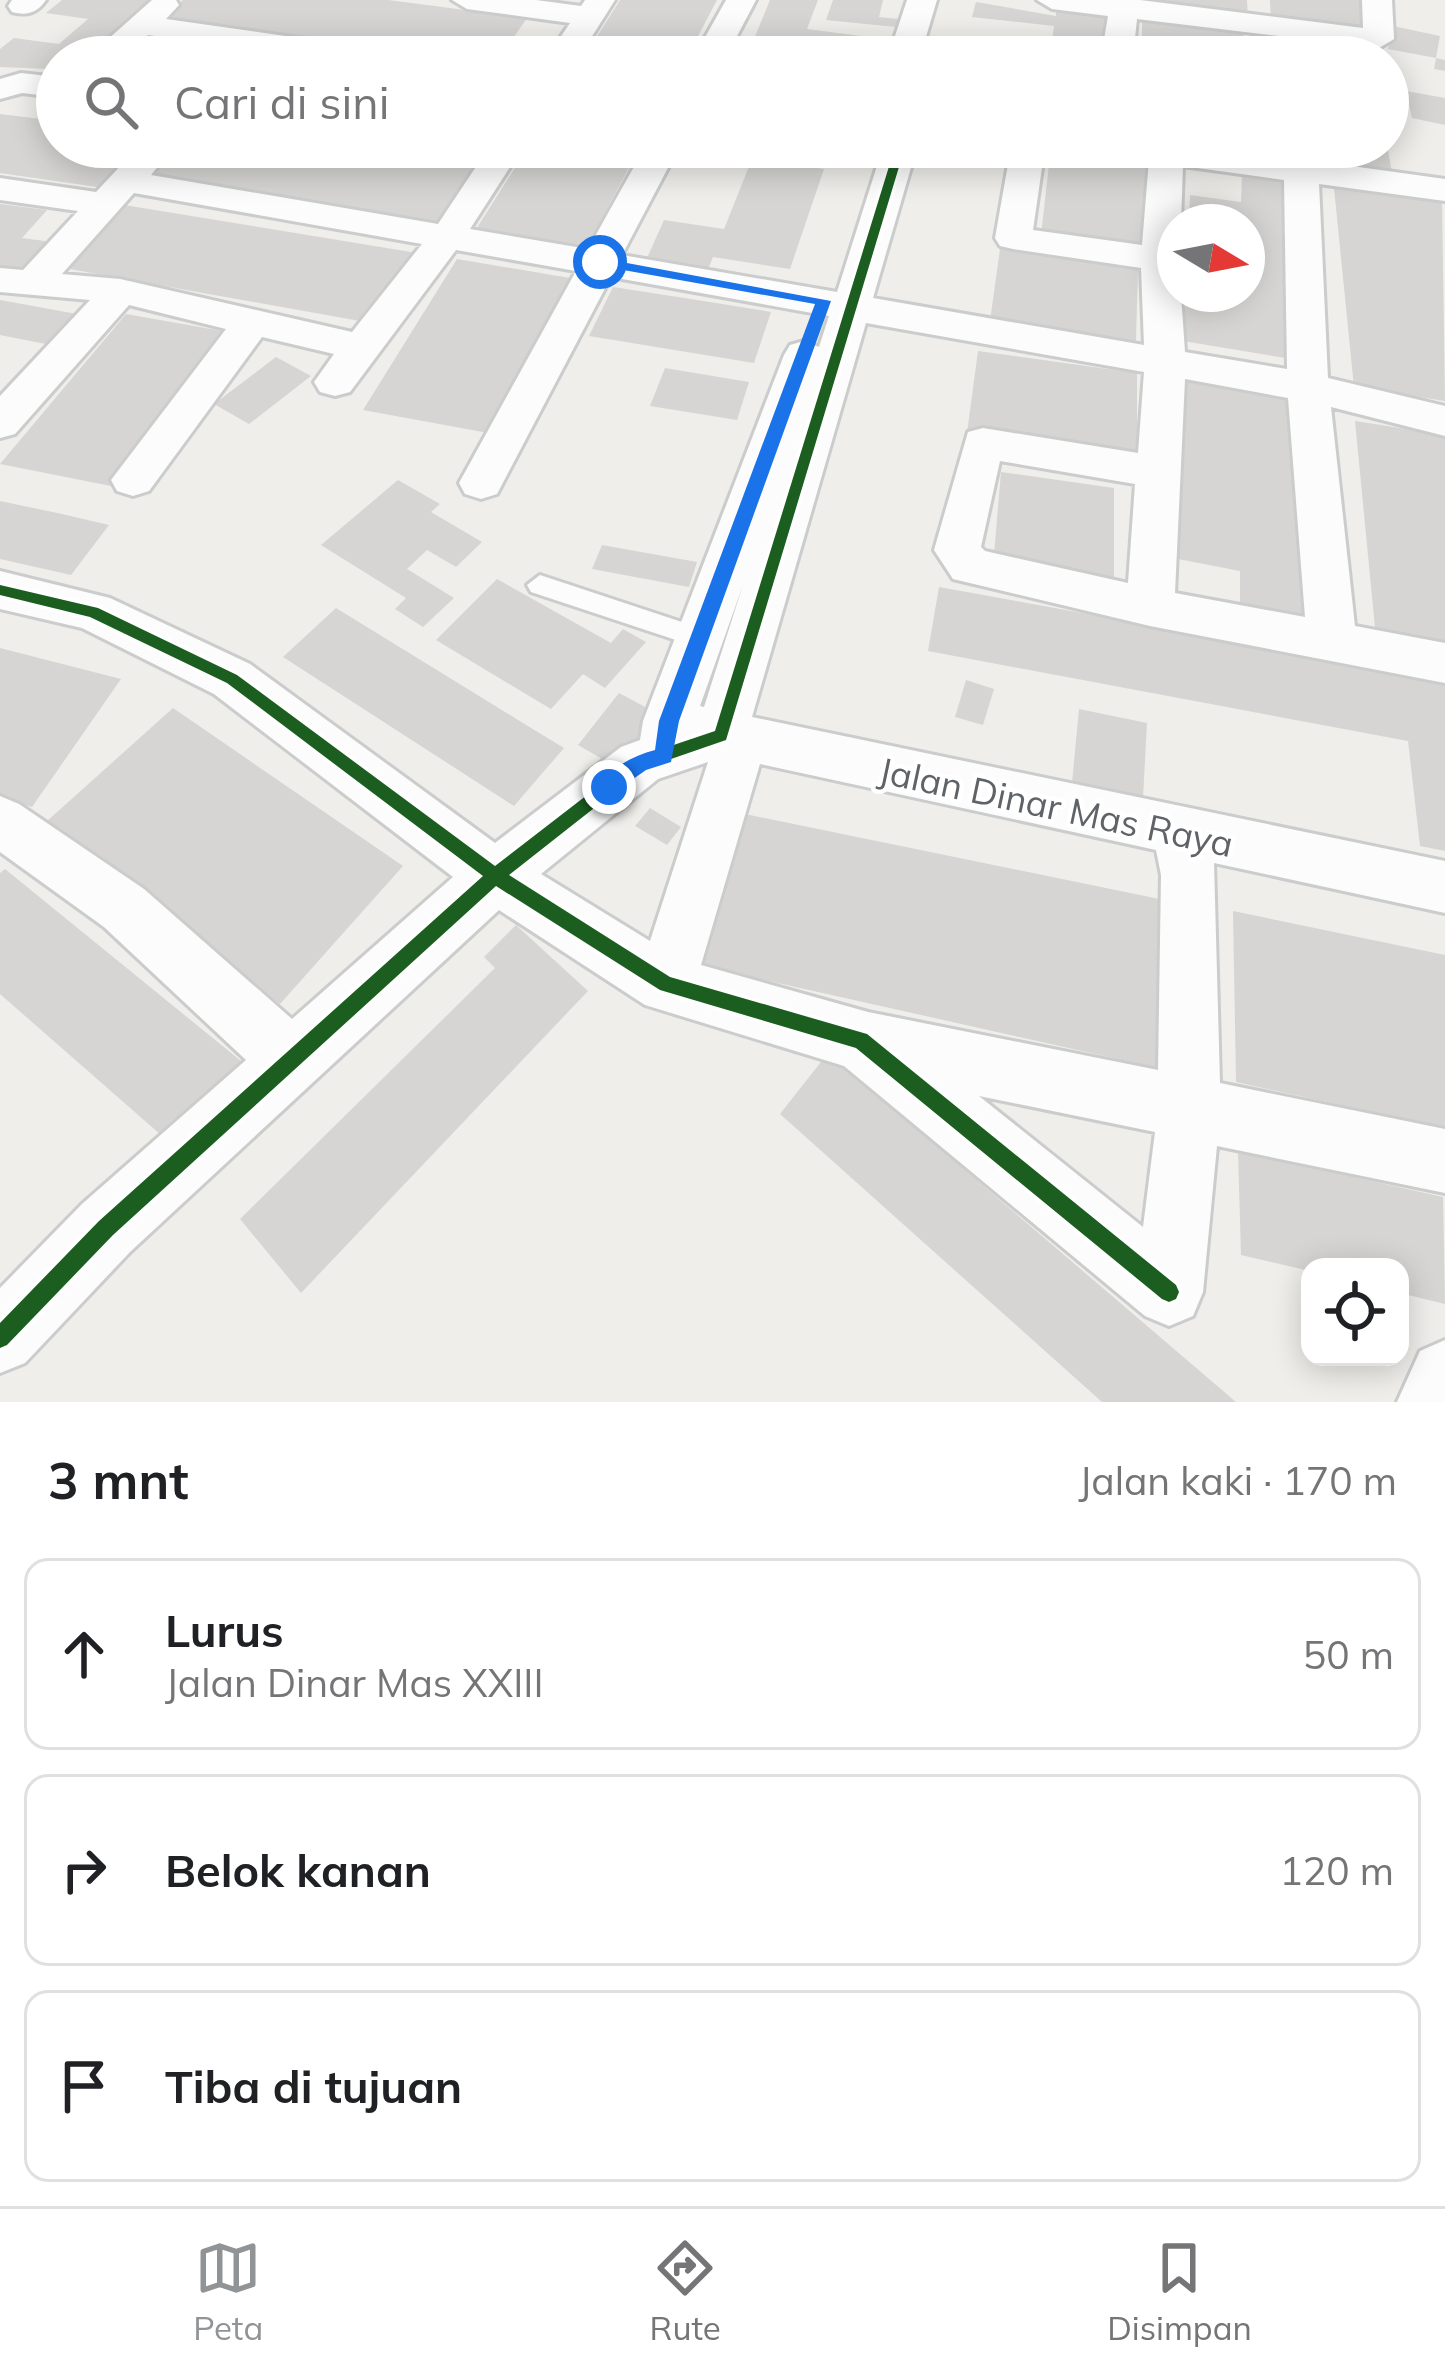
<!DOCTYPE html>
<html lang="id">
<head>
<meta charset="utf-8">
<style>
	body { margin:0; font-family:Mulish,sans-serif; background:#f2f2f2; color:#202124 }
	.controls { position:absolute; right:36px; bottom:36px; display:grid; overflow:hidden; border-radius:24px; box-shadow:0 6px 30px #0003 }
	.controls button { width:108px; height:108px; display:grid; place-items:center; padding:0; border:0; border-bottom:3px solid #e0e0e0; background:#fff; color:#202124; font:60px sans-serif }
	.compass { position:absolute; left:1157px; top:204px; width:108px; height:108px; border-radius:50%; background:#fff; box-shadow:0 6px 30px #0003; rotate:100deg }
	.stop { position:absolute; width:36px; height:36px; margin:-27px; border:9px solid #1a73e8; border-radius:50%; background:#fff }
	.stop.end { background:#1a73e8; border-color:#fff; box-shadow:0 3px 12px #0008 }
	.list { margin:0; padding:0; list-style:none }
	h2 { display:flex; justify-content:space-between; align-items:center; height:156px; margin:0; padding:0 48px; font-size:51px }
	h2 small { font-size:39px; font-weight:400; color:#757577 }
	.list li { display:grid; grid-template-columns:78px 1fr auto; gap:36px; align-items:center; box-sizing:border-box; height:192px; margin:0 24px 24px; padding:0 24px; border:3px solid #e0e0e0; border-radius:24px }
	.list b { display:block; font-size:45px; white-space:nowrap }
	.list p { margin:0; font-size:39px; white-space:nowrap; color:#757577 }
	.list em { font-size:39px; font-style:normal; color:#757577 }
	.icon { flex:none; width:66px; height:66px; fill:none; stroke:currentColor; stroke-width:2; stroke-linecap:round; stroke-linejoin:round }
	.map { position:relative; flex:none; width:1445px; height:1402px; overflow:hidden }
	.search { position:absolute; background:#fff; box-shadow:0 6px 30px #0003; left:36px; right:36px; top:36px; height:132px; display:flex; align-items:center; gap:30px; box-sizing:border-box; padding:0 42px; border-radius:66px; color:#757577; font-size:45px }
	.sheet { height:804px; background:#fff }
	nav { display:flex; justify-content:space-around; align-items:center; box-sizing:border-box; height:168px; border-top:3px solid #e0e0e0; background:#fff; font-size:33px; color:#757577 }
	nav a { display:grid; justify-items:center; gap:6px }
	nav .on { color:#919496 }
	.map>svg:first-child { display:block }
	.building { fill:#d6d5d3 }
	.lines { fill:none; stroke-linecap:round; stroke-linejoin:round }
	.service-casing { stroke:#cbcccc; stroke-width:6 }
	.minor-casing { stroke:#cbcccc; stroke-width:6 }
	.service { fill:#fdfcfc; fill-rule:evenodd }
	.minor { fill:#fdfcfc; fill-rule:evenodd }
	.cycleway-casing { stroke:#fff; stroke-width:7 }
	.cycleway { fill:#1b5e20; fill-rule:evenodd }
	.route { fill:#1a73e8 }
	.labels { text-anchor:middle; stroke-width:9; stroke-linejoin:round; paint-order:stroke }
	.street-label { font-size:36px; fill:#5f6368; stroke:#fff }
</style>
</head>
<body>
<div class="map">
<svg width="1445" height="1402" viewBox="0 0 1445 1402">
	<rect width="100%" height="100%" fill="#efeeea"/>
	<!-- building -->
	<path class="building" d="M62,0H159L99,55L68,51L48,69L0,67V49L14,38L59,44L88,19L46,13Z
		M183,0H388L527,18L500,57H452L163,18Z
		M620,0H717L687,57H584Z
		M770,0H818L807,29L869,37L863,57L749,51Z
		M833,0H883L879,17L898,19L896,27L826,20Z
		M1146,0H1247L1248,20L1146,8Z
		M1270,0H1368L1374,34L1271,22Z
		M976,2L1056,16V10L1109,15L1106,57H1050L1054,26L972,17Z
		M1142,22L1243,32L1246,57H1148V43L1142,42Z
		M1393,26L1440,36L1436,58L1445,60V71L1434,69L1436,58L1388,49Z
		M144,34L285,54L284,57H118Z
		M1265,36L1372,48L1373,57H1266Z
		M1406,91L1445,98V125L1412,118Z
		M0,114L57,121V147H148L111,189L0,173Z
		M178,147H384L480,161L440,224L148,179Z
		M528,147H640L584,252L473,234Z
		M1051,147H1150L1147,250L1041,235Z
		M1180,147H1253L1254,159L1180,150Z
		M1271,147L1388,151L1393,177L1272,162Z
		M752,159L824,169L790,269L713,257L705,277L643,267L664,220L724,229Z
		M1242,174L1296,182L1303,361L1183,341L1186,294H1247V222H1189L1190,195L1241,202Z
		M1334,188L1442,202L1445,401L1354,387Z
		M0,204L47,210L22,238L60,243L31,276L0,271Z
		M124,205L417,253L371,323L64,268Z
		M1000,249L1138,268L1136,341L990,321Z
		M457,259L570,278L488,433L363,410Z
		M613,287L691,299L771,312L754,363L589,336Z
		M0,300L88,316L61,347L0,335Z
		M126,314L228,332L111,486L0,464Z
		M978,351L1137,373V458L967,433Z
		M276,357L311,376L249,424L214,404Z
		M665,368L749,382L737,420L650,406Z
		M1182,380L1305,401L1314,630L1257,619V606L1240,603V571L1173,558Z
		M1355,421L1445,435V651L1376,638Z
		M1001,472L1114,488V584L993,566Z
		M398,480L440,504L431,512L482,542L456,567L427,550L407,569L454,598L423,627L395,609L406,598L321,545Z
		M0,501L62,514L109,525L71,575L0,559Z
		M602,545L697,562L689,587L592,569Z
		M497,579L611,643L623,629L646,642L605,688L583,674L551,709L436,640Z
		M939,587L1445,679V851L1420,846L1408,741L928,651Z
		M336,608L523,723L564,748L514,806L283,657Z
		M0,648L121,679L32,807L0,799Z
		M966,680L994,689L983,725L955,717Z
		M619,693L662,716L637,748L625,742L609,763L578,745Z
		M173,708L403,866L280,1004L46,822Z
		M1079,709L1147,723L1143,798L1072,783Z
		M650,808L681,827L667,845L635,826Z
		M740,813L1169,901L1167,1070L702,966Z
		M5,869L241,1061L169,1142L0,994V873Z
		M1233,911L1445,955V1128L1236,1082Z
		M516,925L588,991L301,1293L240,1219L495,968L484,957Z
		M828,1053L1236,1402H1102L780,1114Z
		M1238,1151L1443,1197L1445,1304L1400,1293V1267H1310V1271L1241,1255Z"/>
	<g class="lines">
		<!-- service casing -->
		<g class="service-casing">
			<path id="service" d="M540,575L709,631L713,638L709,645L700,648L531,592L527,585Z"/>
		</g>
		<!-- minor casing -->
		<g class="minor-casing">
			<path id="minor" d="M12,0H46C37,13 27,16 12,12L8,6Z
				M152,0H176L179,5L166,19L370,48L386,57H303L148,35L123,57H88Z
				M452,0H536L581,6L585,0H615L579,57H547L570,23L467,9Z
				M726,0H756L726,57H694Z
				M907,0H937L920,57H888Z
				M1037,0H1140L1363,28L1362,0H1392L1394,39L1379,48L1137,19L1133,57H1101L1108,16L1052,9Z
				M21,73L57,77V97L22,93L0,99V79Z
				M138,147H174L151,175L438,224L489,147H523L470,229L588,249L645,147H679L622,255L837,292L883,147H917L873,298L1144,345L1141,268L1013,249L1000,246L995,238L1011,147H1045L1033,230L1142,245L1150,147L1301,159L1445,179V201L1319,184L1328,378L1445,406V436L1331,407L1355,626L1445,643V683L1150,626L953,579L934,550L968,432L983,428L1138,453L1144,372L866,323L752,717L1445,861V913L1214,863L1220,1083L1445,1129V1193L1217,1146L1203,1292L1193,1316L1169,1326L1145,1316L844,1066L645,1005L499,910L130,1252L25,1363L0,1373V1288L82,1204L246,1060L104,927L0,852V796L19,804L144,889L292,1019L453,877L214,694L82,628L0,609V571L110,598L250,664L495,843L621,747L640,740L643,721L784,355L790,345L804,341L819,347L829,316L611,277L497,494L481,499L465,494L459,483L576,271L456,250L350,392L335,396L320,392L314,382L334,354L262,337L149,491L133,496L117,491L111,480L226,329L129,305L15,434L0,438V396L90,300L0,292V268L23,270L78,211L0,200V178L96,192ZM1183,166L1284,180L1287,369L1185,352L1181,294H1175V222H1181ZM134,193L422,244L352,332L120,279L62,274ZM1185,379L1288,398L1305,617L1175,593ZM1000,461L1135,484L1128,583L985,551L981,547ZM743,585L704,707L700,706ZM708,762L650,941L541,874L658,779ZM760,764L1156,850L1161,875L1158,1070L868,1012L701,965ZM979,1096L1155,1132L1143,1227Z
				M1445,1340V1402H1397L1420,1351Z"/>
		</g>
		<!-- service -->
		<use href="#service" class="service"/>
		<!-- minor -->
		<use href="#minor" class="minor"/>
		<!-- cycleway casing -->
		<g class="cycleway-casing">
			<path id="cycleway" d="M895,147H905L726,740L645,768L509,875L670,977L867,1034L1176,1285L1179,1292L1176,1299L1169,1302L1162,1299L856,1048L660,990L496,886L113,1235L7,1345L0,1348V1323L99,1221L483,876L227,683L90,617L0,595V585L98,608L237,675L495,866L635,758L715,731Z"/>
		</g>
		<!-- cycleway -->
		<use href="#cycleway" class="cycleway"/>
	</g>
	<!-- route -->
	<path class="route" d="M600,258L831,301L679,721L671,762L646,770L609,796L598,787C611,767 633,756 655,750L659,721L815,304L595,265Z"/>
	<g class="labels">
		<!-- street labels -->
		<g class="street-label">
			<text transform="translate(1056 807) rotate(12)" y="13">Jalan Dinar Mas Raya</text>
		</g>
	</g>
</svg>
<div class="controls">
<button><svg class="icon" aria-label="locate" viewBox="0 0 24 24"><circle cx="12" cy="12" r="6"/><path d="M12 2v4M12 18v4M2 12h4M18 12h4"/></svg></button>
</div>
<svg class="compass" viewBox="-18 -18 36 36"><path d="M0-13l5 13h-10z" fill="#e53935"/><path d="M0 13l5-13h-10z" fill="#757577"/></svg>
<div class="stop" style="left:600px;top:262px"></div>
<div class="stop end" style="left:609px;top:787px"></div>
<div class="search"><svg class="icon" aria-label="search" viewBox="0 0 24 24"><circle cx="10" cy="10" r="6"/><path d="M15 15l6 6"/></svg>Cari di sini</div>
</div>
<section class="sheet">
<h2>3 mnt<small>Jalan kaki · 170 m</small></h2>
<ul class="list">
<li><svg class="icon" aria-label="ahead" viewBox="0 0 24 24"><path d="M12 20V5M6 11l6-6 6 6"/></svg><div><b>Lurus</b><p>Jalan Dinar Mas XXIII</p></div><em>50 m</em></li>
<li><svg class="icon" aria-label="right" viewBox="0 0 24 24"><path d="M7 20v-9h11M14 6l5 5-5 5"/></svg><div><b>Belok kanan</b></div><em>120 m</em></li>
<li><svg class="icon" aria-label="arrive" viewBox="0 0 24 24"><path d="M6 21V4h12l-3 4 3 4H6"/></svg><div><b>Tiba di tujuan</b></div></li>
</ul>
</section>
<nav>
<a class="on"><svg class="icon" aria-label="map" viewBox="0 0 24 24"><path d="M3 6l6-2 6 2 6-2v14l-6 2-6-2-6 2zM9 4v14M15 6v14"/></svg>Peta</a>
<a><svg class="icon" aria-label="directions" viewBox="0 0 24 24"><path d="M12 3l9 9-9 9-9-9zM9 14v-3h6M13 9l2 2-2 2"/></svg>Rute</a>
<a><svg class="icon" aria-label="saved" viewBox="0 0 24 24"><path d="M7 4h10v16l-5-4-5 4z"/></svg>Disimpan</a>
</nav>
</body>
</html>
